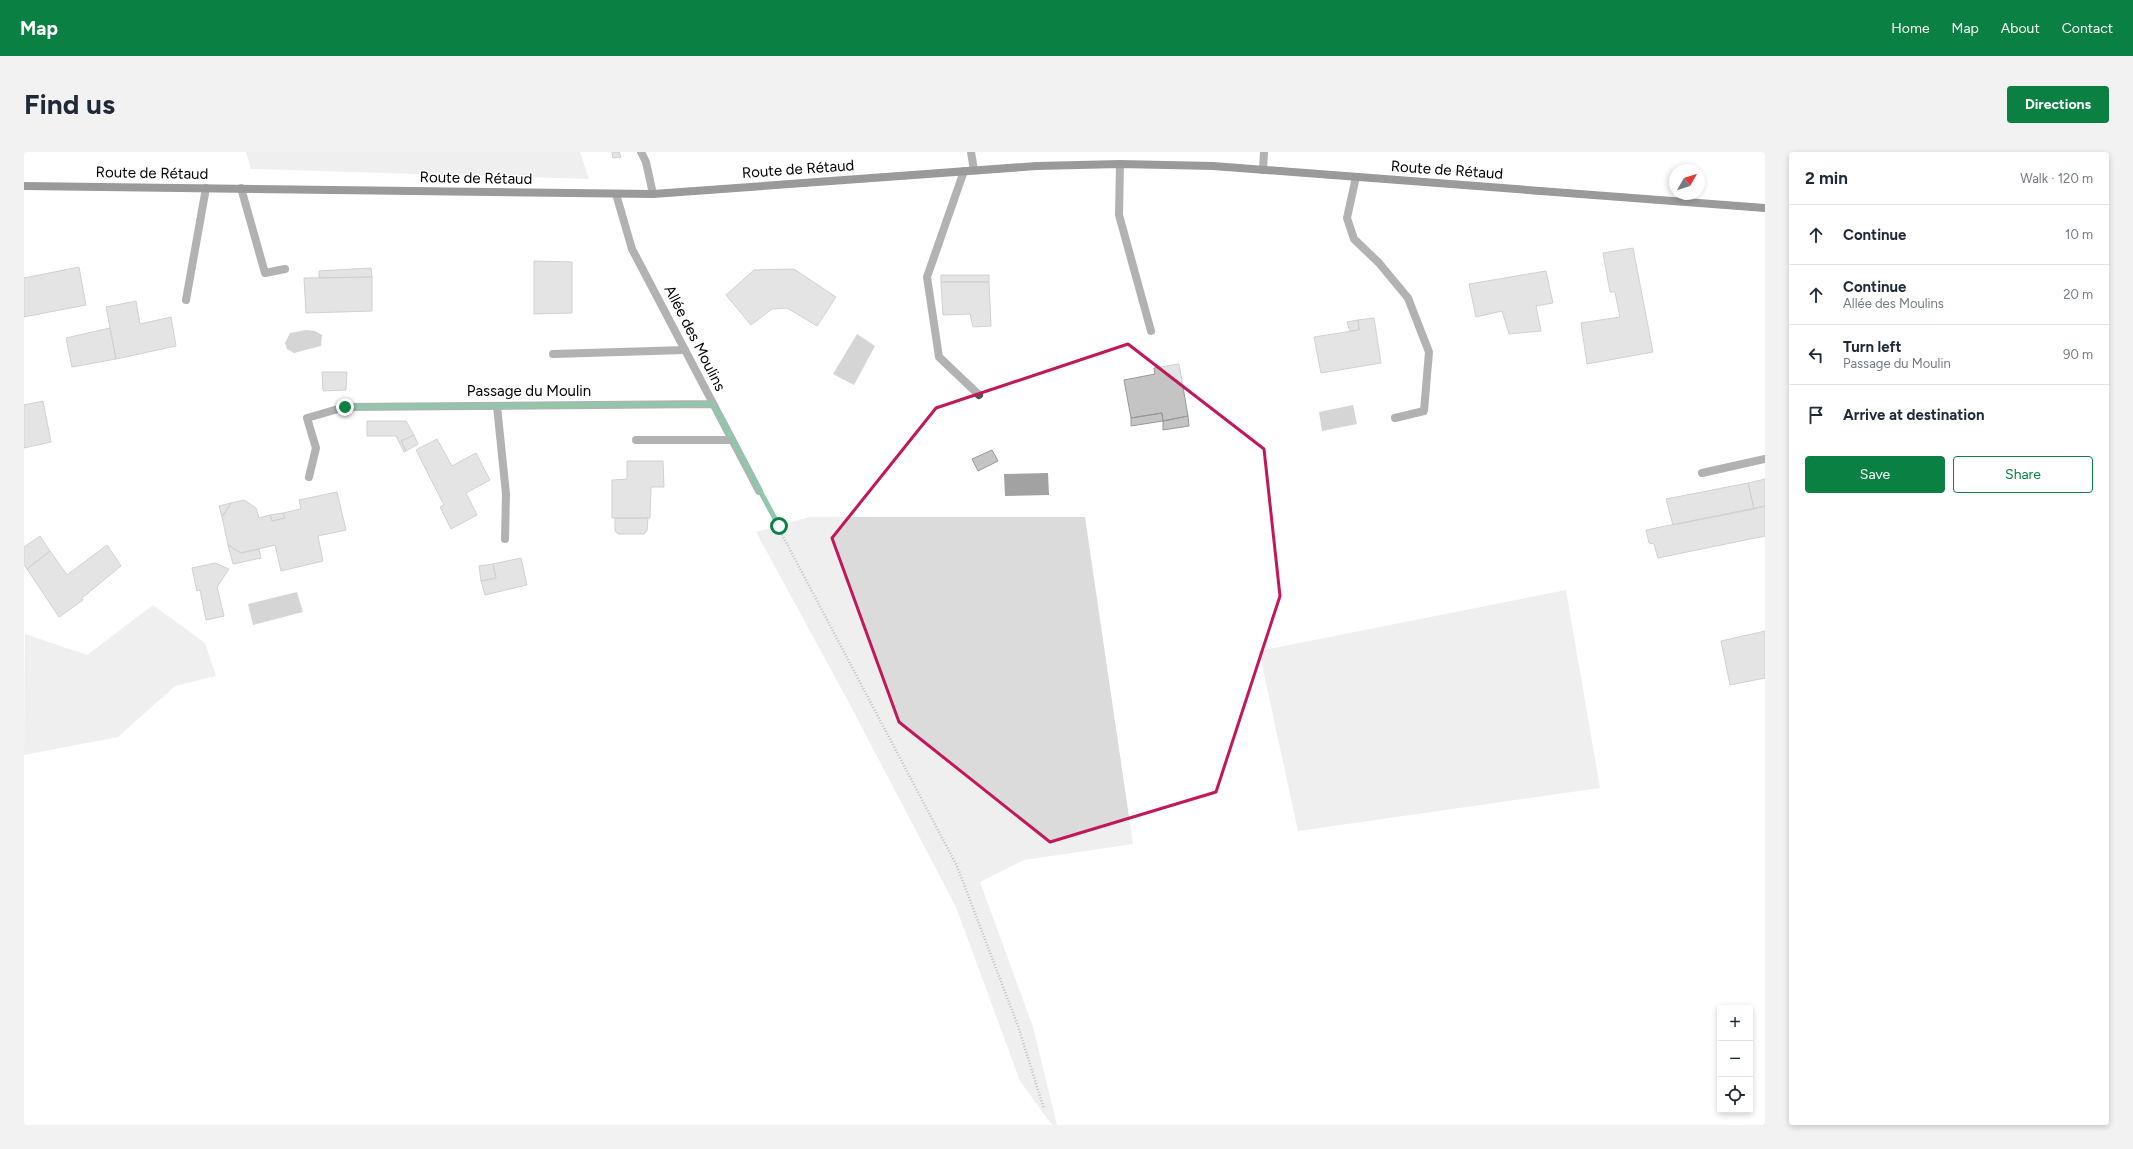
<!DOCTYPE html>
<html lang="en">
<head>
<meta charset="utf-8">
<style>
	body { margin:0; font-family:Figtree,sans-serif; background:#f2f2f3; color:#1f2937 }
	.controls { position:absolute; right:12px; bottom:12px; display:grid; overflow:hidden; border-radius:4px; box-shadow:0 2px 6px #0003 }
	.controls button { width:36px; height:36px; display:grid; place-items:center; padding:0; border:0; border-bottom:1px solid #e0e1e3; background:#fff; color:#1f2937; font:20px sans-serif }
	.compass { position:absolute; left:1645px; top:12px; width:36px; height:36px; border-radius:50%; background:#fff; box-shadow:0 2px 6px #0003; rotate:51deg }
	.stop { position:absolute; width:12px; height:12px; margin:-9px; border:3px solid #0b8043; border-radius:50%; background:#fff }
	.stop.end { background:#0b8043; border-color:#fff; box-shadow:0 1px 4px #0008 }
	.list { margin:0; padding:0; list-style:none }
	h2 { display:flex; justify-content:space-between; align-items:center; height:52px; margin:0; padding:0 16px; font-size:17px }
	h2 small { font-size:13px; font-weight:400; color:#747a83 }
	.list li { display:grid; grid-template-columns:26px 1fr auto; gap:12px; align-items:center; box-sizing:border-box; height:60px; padding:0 16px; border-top:1px solid #e0e1e3 }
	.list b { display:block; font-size:15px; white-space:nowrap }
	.list p { margin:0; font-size:13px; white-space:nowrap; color:#747a83 }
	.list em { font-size:13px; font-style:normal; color:#747a83 }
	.actions { display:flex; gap:8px; padding:12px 16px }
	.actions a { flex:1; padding:9px 0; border:1px solid #0b8043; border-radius:4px; text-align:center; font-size:14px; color:#0b8043 }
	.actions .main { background:#0b8043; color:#fff }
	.icon { flex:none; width:22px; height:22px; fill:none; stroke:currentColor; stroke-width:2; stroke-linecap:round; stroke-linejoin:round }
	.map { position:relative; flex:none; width:1741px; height:973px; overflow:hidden; border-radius:4px }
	header { display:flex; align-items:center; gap:24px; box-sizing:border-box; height:56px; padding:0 20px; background:#0b8043; color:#fff }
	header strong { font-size:19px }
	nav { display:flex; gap:22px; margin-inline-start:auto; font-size:14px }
	.intro { display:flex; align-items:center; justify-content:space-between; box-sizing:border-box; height:96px; padding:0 24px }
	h1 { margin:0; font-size:28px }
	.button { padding:10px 18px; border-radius:4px; background:#0b8043; color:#fff; font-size:14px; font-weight:700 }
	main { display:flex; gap:24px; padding:0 24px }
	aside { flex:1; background:#fff; border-radius:4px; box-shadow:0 2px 6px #0003 }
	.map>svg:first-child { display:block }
	.green { fill:#dbdbdb }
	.water { fill:#a2a2a2 }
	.building { fill:#c4c4c4; stroke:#989898 }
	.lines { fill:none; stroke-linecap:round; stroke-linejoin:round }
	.path { stroke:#767676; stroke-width:2.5; stroke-dasharray:1 2; stroke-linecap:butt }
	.service { stroke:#545454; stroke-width:8 }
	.minor { stroke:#545454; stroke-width:8 }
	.secondary { stroke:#212121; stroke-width:8 }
	.route { stroke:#0b8043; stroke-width:5 }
	.marked { fill:none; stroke:#c2185b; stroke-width:3; stroke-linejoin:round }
	.labels { text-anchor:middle; stroke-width:3; stroke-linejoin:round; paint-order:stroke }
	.street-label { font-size:15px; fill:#000; stroke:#fff }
</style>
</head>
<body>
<header>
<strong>Map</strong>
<nav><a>Home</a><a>Map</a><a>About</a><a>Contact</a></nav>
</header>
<div class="intro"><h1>Find us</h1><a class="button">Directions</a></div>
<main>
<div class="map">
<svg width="1741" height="973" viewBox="0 0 1741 973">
	<rect width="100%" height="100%" fill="#fff"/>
	<!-- green -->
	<path class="green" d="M222,0H556L565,27L227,17Z
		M785,365H1061L1109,692L1000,708L956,730L1009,875L1033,973H1028L996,929L932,755L824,549L732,380Z
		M1542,438L1576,636L1274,679L1235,499Z
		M129,453L181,491L192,524L151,534L94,585L0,603L1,482L63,503Z"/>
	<!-- water -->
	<path class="water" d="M282,178L291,179L298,183L297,194L270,201L263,197L261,191L266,181Z
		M833,182L851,194L830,233L809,222Z
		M1329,253L1333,272L1298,279L1295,260Z
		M1024,321L1025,343L981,344L980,322Z
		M273,440L279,460L229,473L224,452Z"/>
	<!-- building -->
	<path class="building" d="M588,0H595L597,5L589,6Z
		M1609,96L1629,200L1563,212L1557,171L1596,165L1591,140H1586L1579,101Z
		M510,109L548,110V161L510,162Z
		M55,115L62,153L0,165V126Z
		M347,116L348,125L295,126V119Z
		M770,117L812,145L793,174L763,156L748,157L727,173L702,143L730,118Z
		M1522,119L1529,151L1512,154L1517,179L1485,182L1478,159L1452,165L1445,132Z
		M917,123H965V130H917Z
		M348,125V159L282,161L280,126Z
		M917,130H965L967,174L949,175L946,162L919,163Z
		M112,149L116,172L147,165L152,194L92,207L82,155Z
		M1350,166L1357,211L1297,221L1290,185L1335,178L1334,168Z
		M1334,168L1335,178L1326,179L1323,170Z
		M86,176L92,207L48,215L42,186Z
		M1155,212L1164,264L1139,269L1138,261L1107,266L1100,228L1131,222L1130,216Z
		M298,220H323L322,238L299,239Z
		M19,249L27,290L0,296V253Z
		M1138,261L1139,269L1107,274V266Z
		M1164,264L1165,274L1139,278V269Z
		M343,269H382L390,283L377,289L382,299L380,300L372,284H343Z
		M390,283L394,292L382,299L377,289Z
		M413,287L428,314L452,301L466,328L442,341L453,363L427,377L416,355L420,353L392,298Z
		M968,298L974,309L954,319L948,307Z
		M603,309H639L640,335H627L626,366H588V328L603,327Z
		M1741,327V354L1730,357L1724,331Z
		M1724,331L1730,357L1649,373L1642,347Z
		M313,340L322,378L294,384L299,409L257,419L251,393L217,401L204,393L198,365L207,351L220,348L232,356L235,366L246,363L248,369L261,366L259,361L277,357L275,348Z
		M207,351L198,365L195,354Z
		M1741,354V384L1634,406L1630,392L1625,391L1622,378Z
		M259,361L261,366L248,369L246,363Z
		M591,366H624L623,379L620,382H594L591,379Z
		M16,384L26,399L3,417L0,412V395Z
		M83,393L97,414L58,446L59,448L35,465L3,417L26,399L43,423Z
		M204,393L217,401L235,397L237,406L209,412Z
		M497,406L503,433L461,443L457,429L472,426L469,412Z
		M191,411L205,417L193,435L200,464L182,468L176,438L173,439L168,416Z
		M469,412L472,426L457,429L455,414Z
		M1741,479V526L1706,533L1697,489Z"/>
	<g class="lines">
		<!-- path -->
		<path class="path" d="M744,356L933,714L994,874L1020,957"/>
		<!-- service -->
		<path class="service" d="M617,0L622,10L629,42
			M947,0L950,18
			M1096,12L1095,63L1127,179
			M1239,18L1240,0
			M940,19L903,125L915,205L955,243
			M1332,25L1323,66L1330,87L1355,111L1384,146L1405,200L1400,259L1371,266
			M217,36L241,121L261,117
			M162,148L182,36
			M529,202L661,198
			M473,254L482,342L481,387
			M612,288H708
			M1678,321L1741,307
			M285,325L292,296L283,266L321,255"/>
		<!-- minor -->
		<path class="minor" d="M592,42L608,97L735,339
			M321,255L689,252"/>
		<!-- secondary -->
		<path class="secondary" d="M0,34L629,42L1013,14L1096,12L1189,14L1741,56"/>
	</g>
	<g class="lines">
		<!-- route -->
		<path class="route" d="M321,255L689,252L755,374"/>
	</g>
	<!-- marked area -->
	<path d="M0 0H1741V973H0ZM1104,192L1240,297L1256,444L1192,640L1026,690L875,570L808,386L912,256Z" fill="#fff" fill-opacity=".55" fill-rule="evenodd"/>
	<path class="marked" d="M1104,192L1240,297L1256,444L1192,640L1026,690L875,570L808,386L912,256Z"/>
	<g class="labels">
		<!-- street labels -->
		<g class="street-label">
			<text transform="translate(774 17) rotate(-4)" y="5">Route de Rétaud</text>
			<text transform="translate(1423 18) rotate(4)" y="5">Route de Rétaud</text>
			<text transform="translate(128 21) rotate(1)" y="5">Route de Rétaud</text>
			<text transform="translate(452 26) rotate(1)" y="5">Route de Rétaud</text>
			<text transform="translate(671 186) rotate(63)" y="5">Allée des Moulins</text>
			<text x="505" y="244">Passage du Moulin</text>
		</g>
	</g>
</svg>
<div class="controls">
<button>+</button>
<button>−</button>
<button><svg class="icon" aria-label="locate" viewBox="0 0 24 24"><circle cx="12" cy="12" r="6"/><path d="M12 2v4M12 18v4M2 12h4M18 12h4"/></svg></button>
</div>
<svg class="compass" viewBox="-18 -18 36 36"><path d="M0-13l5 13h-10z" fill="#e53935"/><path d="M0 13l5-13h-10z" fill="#747a83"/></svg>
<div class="stop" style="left:755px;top:374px"></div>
<div class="stop end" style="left:321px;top:255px"></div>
</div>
<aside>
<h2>2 min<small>Walk · 120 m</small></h2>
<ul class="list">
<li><svg class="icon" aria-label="ahead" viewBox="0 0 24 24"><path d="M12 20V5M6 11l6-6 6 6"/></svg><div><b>Continue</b></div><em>10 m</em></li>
<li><svg class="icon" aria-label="ahead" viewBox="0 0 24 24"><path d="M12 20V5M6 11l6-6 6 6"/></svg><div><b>Continue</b><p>Allée des Moulins</p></div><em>20 m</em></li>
<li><svg class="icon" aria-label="left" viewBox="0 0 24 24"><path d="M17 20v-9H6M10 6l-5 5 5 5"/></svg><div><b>Turn left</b><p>Passage du Moulin</p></div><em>90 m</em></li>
<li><svg class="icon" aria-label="arrive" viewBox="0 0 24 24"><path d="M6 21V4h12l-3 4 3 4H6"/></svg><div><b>Arrive at destination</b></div></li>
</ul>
<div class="actions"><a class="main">Save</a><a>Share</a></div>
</aside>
</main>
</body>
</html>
